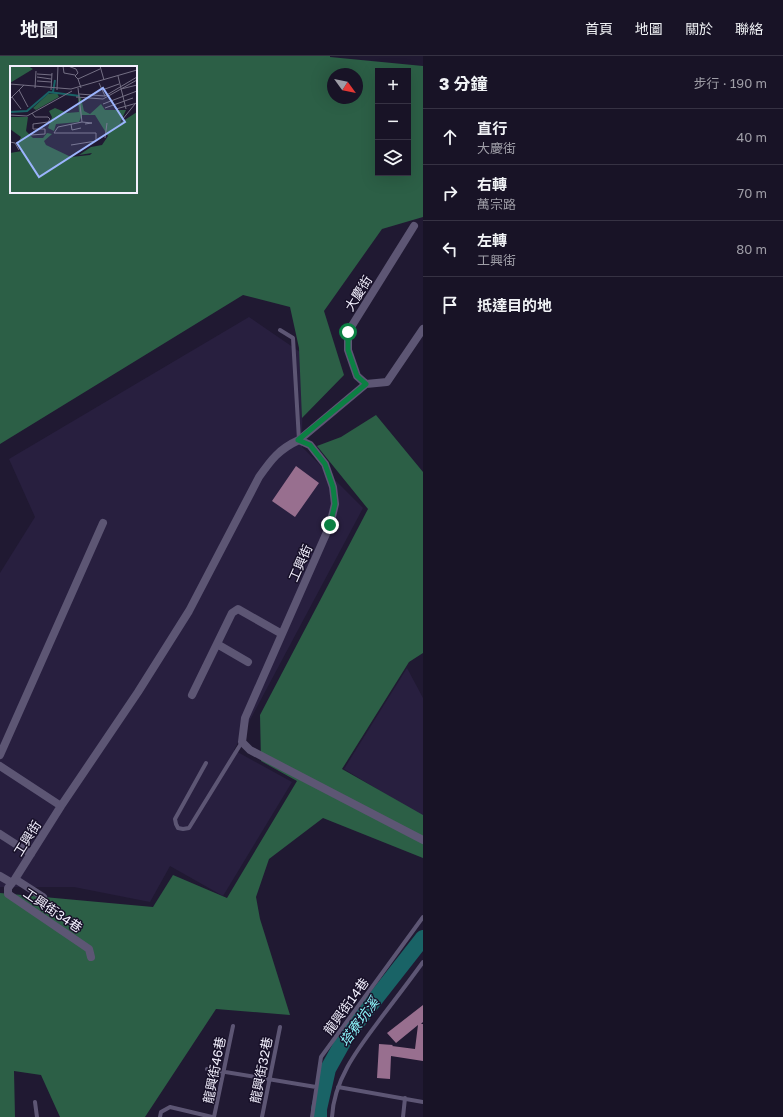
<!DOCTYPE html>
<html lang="zh-TW">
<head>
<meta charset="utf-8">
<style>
	body { margin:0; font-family:"Golos Text","Noto Sans TC",sans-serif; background:#211c2e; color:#f1f3f6 }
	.controls { position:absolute; right:12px; top:12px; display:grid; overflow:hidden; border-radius:0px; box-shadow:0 4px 16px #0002 }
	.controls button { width:36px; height:36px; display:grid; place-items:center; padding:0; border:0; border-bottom:1px solid #363243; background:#181326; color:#f1f3f6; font:20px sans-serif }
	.compass { position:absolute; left:327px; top:12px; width:36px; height:36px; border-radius:50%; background:#181326; box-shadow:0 4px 16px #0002; rotate:123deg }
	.stop { position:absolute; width:12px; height:12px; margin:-9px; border:3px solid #0b8043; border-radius:50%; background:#fff }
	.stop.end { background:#0b8043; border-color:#fff; box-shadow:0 1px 4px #0008 }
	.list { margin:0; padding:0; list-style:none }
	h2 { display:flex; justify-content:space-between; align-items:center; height:52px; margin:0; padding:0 16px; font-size:17px }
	h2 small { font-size:13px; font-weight:400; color:#9f9ea7 }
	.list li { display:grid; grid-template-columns:26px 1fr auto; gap:12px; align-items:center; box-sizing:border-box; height:56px; padding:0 16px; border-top:1px solid #363243 }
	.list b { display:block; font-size:15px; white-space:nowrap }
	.list p { margin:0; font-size:13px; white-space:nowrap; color:#9f9ea7 }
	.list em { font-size:13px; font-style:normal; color:#9f9ea7 }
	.icon { flex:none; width:22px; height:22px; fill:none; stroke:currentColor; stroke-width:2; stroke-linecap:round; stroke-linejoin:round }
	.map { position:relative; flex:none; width:423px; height:1061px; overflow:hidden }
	header { display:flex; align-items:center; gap:24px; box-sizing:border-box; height:56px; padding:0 20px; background:#181326; border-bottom:1px solid #363243 }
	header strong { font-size:19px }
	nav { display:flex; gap:22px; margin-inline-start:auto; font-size:14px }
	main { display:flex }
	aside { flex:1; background:#181326 }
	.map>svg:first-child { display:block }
	.built { fill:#281f3f }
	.forest { fill:#2c5f46; fill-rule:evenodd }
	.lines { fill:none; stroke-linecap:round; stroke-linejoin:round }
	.river { stroke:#196366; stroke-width:16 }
	.building { fill:#986f8f }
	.service { stroke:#5d5674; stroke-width:4 }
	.minor { stroke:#5d5674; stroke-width:8 }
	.route { stroke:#0b8043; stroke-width:5 }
	.labels { text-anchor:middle; stroke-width:3; stroke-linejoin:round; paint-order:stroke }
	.street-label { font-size:13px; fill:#f3f0fe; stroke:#171028 }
	.water-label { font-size:14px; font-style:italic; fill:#8bf5fa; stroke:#171028 }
	.inset-river { fill:none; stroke:#196366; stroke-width:2 }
	.inset-road { fill:none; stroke:#746f84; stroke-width:1 }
	.view { fill:#9bb4fd; fill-opacity:0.15; stroke:#9bb4fd; stroke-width:2 }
	.inset-edge { fill:none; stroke:#f3f0fe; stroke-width:2 }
</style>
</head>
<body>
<header>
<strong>地圖</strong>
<nav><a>首頁</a><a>地圖</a><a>關於</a><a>聯絡</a></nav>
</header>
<main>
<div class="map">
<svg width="423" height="1061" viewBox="0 0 423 1061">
	<rect width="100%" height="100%" fill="#201932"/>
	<!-- built -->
	<path class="built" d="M249,261L303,298L302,391L363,452L234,694L292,726L223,840L170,810L150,846L74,831H0V517L35,461L9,403Z
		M407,612L423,642V761L344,713Z"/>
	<!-- forest -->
	<path class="forest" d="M0,0H330V1L423,10V161L382,173L324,255L344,319L302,362L299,292L290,251L243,239L0,388ZM11,11H136V136H11ZM378,15H408V117H378ZM333,18H357V42H333Z
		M376,359L423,416V597L409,606L342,713L423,759V802L323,762L269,803L256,841L260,863L290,959L216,953L145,1061H60L41,1019L14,1015L15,1061H0V837L153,851L173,819L227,842L297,725L261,705L260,659L368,453L317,390L341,381Z"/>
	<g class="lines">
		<!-- river -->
		<path class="river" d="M319,1061V1053L328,1013L347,979L423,882"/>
	</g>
	<!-- building -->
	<path class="building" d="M296,410L319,427L295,461L272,445Z
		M423,949V966L421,968H423V1005L391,1000L390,1023L377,1022L379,988L393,989L392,990L415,993L418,969L396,987L387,977Z"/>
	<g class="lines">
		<!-- service -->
		<path class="service" d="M280,274L293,282L299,384
			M206,707L175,763L176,768L178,772L183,773L189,772L242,686
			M207,1013L316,1031
			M338,1031L423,1046
			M35,1046L37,1061
			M160,1061L161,1056L170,1051L212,1061
			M214,1061L233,970
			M262,1061L280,971
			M312,1061L321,1001L423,861
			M332,1061C334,1021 361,989 384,958C397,941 410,924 423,906
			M403,1061L405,1042"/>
		<!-- minor -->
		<path class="minor" d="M414,170L348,276V294L357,320L366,328L387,326L423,273
			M299,384L366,328
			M217,588L248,606
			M192,639L232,557L238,553L282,578
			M0,699L103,467
			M0,710L61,750L138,636L189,555L259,421C271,404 279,393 299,384L310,389L325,408L333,431L335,448L330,469L245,662L242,686L250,694L423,784
			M61,750L15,823L8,832V838L89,893L91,901
			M0,778L31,798
			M0,820L12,827
			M15,823L43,841"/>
	</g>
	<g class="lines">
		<!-- route -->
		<path class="route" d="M330,469L335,448L333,431L325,408L310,389L298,384L366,328L357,320L348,294V276"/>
	</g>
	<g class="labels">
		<!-- street labels -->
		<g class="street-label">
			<text transform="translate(358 237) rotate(-58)" y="5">大慶街</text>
			<text transform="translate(300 507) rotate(-66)" y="5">工興街</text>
			<text transform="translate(27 782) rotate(-58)" y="5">工興街</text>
			<text transform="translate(53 854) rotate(34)" y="5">工興街34巷</text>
			<text transform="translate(346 950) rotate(-54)" y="5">龍興街14巷</text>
			<text transform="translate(214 1014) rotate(-79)" y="5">龍興街46巷</text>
			<text transform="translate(261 1014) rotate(-79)" y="5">龍興街32巷</text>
		</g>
		<!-- water labels -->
		<g class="water-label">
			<text transform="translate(359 966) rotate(-54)" y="5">塔寮坑溪</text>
		</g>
	</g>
	<!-- overview -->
	<g transform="translate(10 10)">
		<rect width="127" height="127" fill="#201932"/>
		<path d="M0,0H18L23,3L0,17ZM47,27L49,31L26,44L23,42L38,28ZM68,32H71L74,45L80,48L91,38L95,44H116L110,57L127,46V127H0V87L12,85L8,77L11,71L0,63V51H18L16,65L23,72H33L37,67L42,68L34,75L36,79L61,91L80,89L82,87L69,89L81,81L92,79L98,70L85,49H72L69,56L46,58L44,65L38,62L42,51L39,45L45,42L57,47L69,46Z" fill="#2c5f46"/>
		<path class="inset-river" d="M43,26L45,14M0,46L17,45L39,26L70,30"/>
		<path class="inset-road" d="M53,0L54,7L65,9M58,0L66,3L68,7L65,10L68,13M90,0L94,14M27,8L42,9M108,10L116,43M27,11L41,13M27,15L41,16M89,17L95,30M0,18L61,23L127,4M25,22L26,5M71,22L68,13L90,3M111,23L127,19M9,24L18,41M41,24L42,7M47,24L48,0M92,24L109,18M69,28L95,30L127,11M2,31L11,43M66,31L93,33L127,14M0,33L14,19M93,38L127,25M104,39L106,43L127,37M95,42L123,32M0,49L17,50L62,25M112,54L125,38M72,56L82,57L75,58M61,58L62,64L71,62M21,69L35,68V63H23V58L38,56L40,53L38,51H25L22,47M95,72L97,57M0,76L5,77L9,84M61,79L86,75V67H44L48,61L72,56L68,22"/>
		<path class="view" d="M93,22L115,56L29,111L7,77Z"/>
		<rect width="127" height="127" class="inset-edge"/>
	</g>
</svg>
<div class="controls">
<button>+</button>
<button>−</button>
<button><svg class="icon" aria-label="layers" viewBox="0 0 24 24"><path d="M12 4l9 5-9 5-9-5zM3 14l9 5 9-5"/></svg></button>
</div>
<svg class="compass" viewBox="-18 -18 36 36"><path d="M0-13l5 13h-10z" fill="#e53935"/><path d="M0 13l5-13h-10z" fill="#9f9ea7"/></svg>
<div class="stop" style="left:348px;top:276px"></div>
<div class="stop end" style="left:330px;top:469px"></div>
</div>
<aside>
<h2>3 分鐘<small>步行 · 190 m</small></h2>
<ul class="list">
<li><svg class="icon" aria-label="ahead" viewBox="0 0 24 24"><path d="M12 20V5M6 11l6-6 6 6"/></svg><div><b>直行</b><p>大慶街</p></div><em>40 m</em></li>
<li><svg class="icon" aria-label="right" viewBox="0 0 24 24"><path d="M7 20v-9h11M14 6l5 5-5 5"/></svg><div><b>右轉</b><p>萬宗路</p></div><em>70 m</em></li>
<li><svg class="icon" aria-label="left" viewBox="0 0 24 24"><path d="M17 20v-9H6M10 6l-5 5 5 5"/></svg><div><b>左轉</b><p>工興街</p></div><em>80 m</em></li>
<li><svg class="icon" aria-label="arrive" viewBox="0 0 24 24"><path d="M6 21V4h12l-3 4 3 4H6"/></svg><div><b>抵達目的地</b></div></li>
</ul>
</aside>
</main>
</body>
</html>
